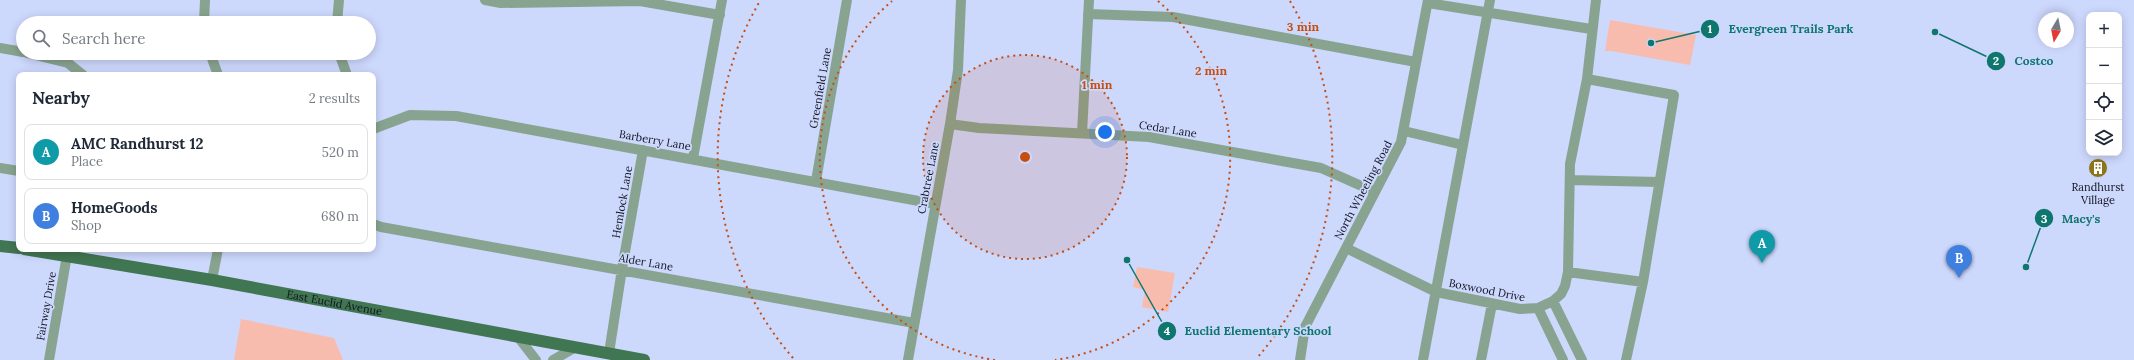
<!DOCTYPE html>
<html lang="en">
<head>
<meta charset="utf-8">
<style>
	body { margin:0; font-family:Lora,serif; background:#f6f6f7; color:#1f2937 }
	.controls { position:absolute; right:12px; top:12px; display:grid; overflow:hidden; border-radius:8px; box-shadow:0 2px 10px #0003 }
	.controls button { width:36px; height:36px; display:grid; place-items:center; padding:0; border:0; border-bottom:1px solid #e0e1e3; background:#fff; color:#1f2937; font:20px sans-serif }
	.compass { position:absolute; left:2038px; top:12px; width:36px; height:36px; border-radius:50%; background:#fff; box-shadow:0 2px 10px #0003; rotate:190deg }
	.you { position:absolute; left:1105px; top:132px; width:14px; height:14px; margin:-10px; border:3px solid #fff; border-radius:50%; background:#1a73e8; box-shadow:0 0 0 6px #1a73e833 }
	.badge { display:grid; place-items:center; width:26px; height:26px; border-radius:50%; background:#0f766e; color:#fff; font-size:13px; font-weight:700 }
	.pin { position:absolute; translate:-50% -33px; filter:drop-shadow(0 1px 2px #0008) }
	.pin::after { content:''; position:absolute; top:21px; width:14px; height:12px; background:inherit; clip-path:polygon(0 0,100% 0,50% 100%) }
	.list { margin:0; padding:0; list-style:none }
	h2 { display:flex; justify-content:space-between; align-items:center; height:52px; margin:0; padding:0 16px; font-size:17px }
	h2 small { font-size:13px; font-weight:400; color:#747a83 }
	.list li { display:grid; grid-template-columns:26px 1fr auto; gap:12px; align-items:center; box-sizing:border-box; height:56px; margin:0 8px 8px; padding:0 8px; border:1px solid #e0e1e3; border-radius:8px }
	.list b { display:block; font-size:15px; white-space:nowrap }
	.list p { margin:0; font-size:13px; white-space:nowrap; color:#747a83 }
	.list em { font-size:13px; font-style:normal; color:#747a83 }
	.icon { flex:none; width:22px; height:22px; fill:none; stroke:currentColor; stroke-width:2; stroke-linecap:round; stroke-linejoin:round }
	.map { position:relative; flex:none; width:2134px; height:360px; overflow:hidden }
	.search { position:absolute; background:#fff; box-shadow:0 2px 10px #0003; left:16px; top:16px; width:360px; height:44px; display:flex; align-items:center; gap:10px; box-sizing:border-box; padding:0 14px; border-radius:22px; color:#747a83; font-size:15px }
	.panel { position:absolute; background:#fff; box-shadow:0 2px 10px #0003; left:16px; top:72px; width:360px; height:180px; border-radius:8px }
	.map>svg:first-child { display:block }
	.green { fill:#f8bcae }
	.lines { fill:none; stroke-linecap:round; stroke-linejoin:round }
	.minor { stroke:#88a490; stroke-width:10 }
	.major { stroke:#417652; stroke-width:12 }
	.ring { fill:none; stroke:#c74e0f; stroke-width:2; stroke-dasharray:2 4 }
	.labels { text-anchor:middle; stroke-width:3.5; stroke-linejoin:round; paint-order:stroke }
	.street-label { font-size:11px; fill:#0f121e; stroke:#cdd8fd }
	.poi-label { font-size:11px; fill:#0f121e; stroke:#cdd8fd }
	.centre { fill:#c74e0f; stroke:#cdd8fd; stroke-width:2 }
	.ring-label { font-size:12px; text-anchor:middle; font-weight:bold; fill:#c74e0f; stroke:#cdd8fd; stroke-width:3.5; stroke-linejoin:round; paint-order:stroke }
	.leader { fill:none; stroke:#0f766e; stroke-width:1.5 }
	.callout-dot { fill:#0f766e; stroke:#cdd8fd; stroke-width:1.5 }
	.mark-label { font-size:12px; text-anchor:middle; font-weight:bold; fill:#fff }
	.callout-label { font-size:12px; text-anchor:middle; font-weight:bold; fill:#0f766e; stroke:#cdd8fd; stroke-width:3.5; stroke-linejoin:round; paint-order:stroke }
</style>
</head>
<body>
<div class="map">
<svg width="2134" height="360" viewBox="0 0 2134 360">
	<rect width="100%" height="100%" fill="#cdd8fd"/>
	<!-- green -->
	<path class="green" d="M1610,20L1696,35L1690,65L1611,51H1605Z
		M1137,267L1175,273L1168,312L1142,307L1145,290L1133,287Z
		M241,319L334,338L343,360H234Z"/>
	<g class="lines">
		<!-- minor -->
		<path class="minor" d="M485,0L501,3L640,1L720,15
			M1428,3L1591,29
			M1088,14L1173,17L1416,62
			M204,23L205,0
			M337,23L339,0
			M0,48L23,52
			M27,53L68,63L83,75
			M210,53L218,75
			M339,53L347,75
			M1587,79L1674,95L1643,282L1626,360
			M950,124L979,128L1149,137L1321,168L1375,192
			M373,129L410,115L456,116L935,204
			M1404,131L1463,145
			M1082,133L1089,0
			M693,158L722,0
			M0,168L19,171
			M1570,180L1659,182
			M816,181L847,0
			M373,224L381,227L914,323
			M1346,248L1436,292L1520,309L1538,308L1553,301L1561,294L1565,286L1568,272L1570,164L1587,79L1596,0
			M1568,272L1643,282
			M212,280L218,249
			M1553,301L1582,360
			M1538,308L1563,360
			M518,337L536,360
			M609,353L622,269L643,150
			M49,360L67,255
			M553,360L576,347
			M908,360L950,124L958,70L961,0
			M1300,360L1305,327L1401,142L1428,0
			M1423,360L1490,0
			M1481,360L1492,304"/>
		<!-- major -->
		<g class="major">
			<path d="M0,246L19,248"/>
			<path id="s1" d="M24,249L212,280L644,360"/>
		</g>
	</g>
	<!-- distance rings -->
	<circle cx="1025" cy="157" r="102" fill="#c74e0f" fill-opacity=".12"/>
	<g class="ring">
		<circle cx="1025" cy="157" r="102"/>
		<path d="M995 360A205 205 0 0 1 892 1M1158 1A205 205 0 0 1 1055 360"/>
		<path d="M793 358A307 307 0 0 1 760 1M1290 1A307 307 0 0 1 1257 358"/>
	</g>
	<!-- icons -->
	<defs>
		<g id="building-disc" transform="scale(1)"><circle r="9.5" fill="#8d751a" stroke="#cdd8fd"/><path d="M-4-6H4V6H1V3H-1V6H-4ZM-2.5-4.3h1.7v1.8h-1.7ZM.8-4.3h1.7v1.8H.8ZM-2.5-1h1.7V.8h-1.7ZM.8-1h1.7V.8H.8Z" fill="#fff"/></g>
	</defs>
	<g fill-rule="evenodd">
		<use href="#building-disc" x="2098" y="168"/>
	</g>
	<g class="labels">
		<!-- street labels -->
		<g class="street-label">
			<text transform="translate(820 88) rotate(-80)" y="4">Greenfield Lane</text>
			<text transform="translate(1168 129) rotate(9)" y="4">Cedar Lane</text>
			<text transform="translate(655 140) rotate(10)" y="4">Barberry Lane</text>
			<text transform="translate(928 178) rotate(-79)" y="4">Crabtree Lane</text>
			<text transform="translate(1363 190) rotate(-62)" y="4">North Wheeling Road</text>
			<text transform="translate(622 202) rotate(-80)" y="4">Hemlock Lane</text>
			<text transform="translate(646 262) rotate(10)" y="4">Alder Lane</text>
			<text transform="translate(1487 290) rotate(11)" y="4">Boxwood Drive</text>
			<text dy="4" stroke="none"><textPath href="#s1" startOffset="315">East Euclid Avenue</textPath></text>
			<text transform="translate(46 306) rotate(-80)" y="4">Fairway Drive</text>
		</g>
		<!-- poi labels -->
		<g class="poi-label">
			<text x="2098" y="191">Randhurst<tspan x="2098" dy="13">Village</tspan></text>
		</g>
	</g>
	<circle cx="1025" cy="157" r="6" class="centre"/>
	<g class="ring-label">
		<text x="1303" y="31">3 min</text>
		<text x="1211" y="75">2 min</text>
		<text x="1097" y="89">1 min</text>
	</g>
	<!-- callouts -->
	<path class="leader" d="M1651 43L1710 29M1935 32L1996 61M2026 267L2044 218M1127 260L1167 331"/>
	<g class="callout-dot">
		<circle cx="1651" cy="43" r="4"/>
		<circle cx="1935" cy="32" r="4"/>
		<circle cx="2026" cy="267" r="4"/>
		<circle cx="1127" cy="260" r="4"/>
		<circle cx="1710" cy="29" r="10"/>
		<circle cx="1996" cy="61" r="10"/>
		<circle cx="2044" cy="218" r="10"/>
		<circle cx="1167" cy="331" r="10"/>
	</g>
	<g class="mark-label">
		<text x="1710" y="33">1</text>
		<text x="1996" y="65">2</text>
		<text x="2044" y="223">3</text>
		<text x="1167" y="335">4</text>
	</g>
	<g class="callout-label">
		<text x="1791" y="33">Evergreen Trails Park</text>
		<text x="2034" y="65">Costco</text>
		<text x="2081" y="223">Macy's</text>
		<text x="1258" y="335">Euclid Elementary School</text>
	</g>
</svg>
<div class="controls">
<button>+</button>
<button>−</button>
<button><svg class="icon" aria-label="locate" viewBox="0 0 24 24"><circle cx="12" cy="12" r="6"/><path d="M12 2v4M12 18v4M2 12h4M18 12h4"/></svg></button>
<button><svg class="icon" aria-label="layers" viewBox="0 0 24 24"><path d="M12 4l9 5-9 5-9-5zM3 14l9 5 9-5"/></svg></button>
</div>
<svg class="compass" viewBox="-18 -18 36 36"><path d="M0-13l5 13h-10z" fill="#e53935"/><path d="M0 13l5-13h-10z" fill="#747a83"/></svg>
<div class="you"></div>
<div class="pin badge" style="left:1762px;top:263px;background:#0f9aa8">A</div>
<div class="pin badge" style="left:1959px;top:278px;background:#3f7fe0">B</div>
<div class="search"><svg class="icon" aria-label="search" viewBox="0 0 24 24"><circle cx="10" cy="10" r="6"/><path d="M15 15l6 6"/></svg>Search here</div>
<section class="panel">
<h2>Nearby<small>2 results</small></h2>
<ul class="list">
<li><span class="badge" style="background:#0f9aa8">A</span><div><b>AMC Randhurst 12</b><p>Place</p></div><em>520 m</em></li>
<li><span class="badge" style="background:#3f7fe0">B</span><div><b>HomeGoods</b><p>Shop</p></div><em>680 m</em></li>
</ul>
</section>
</div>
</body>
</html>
